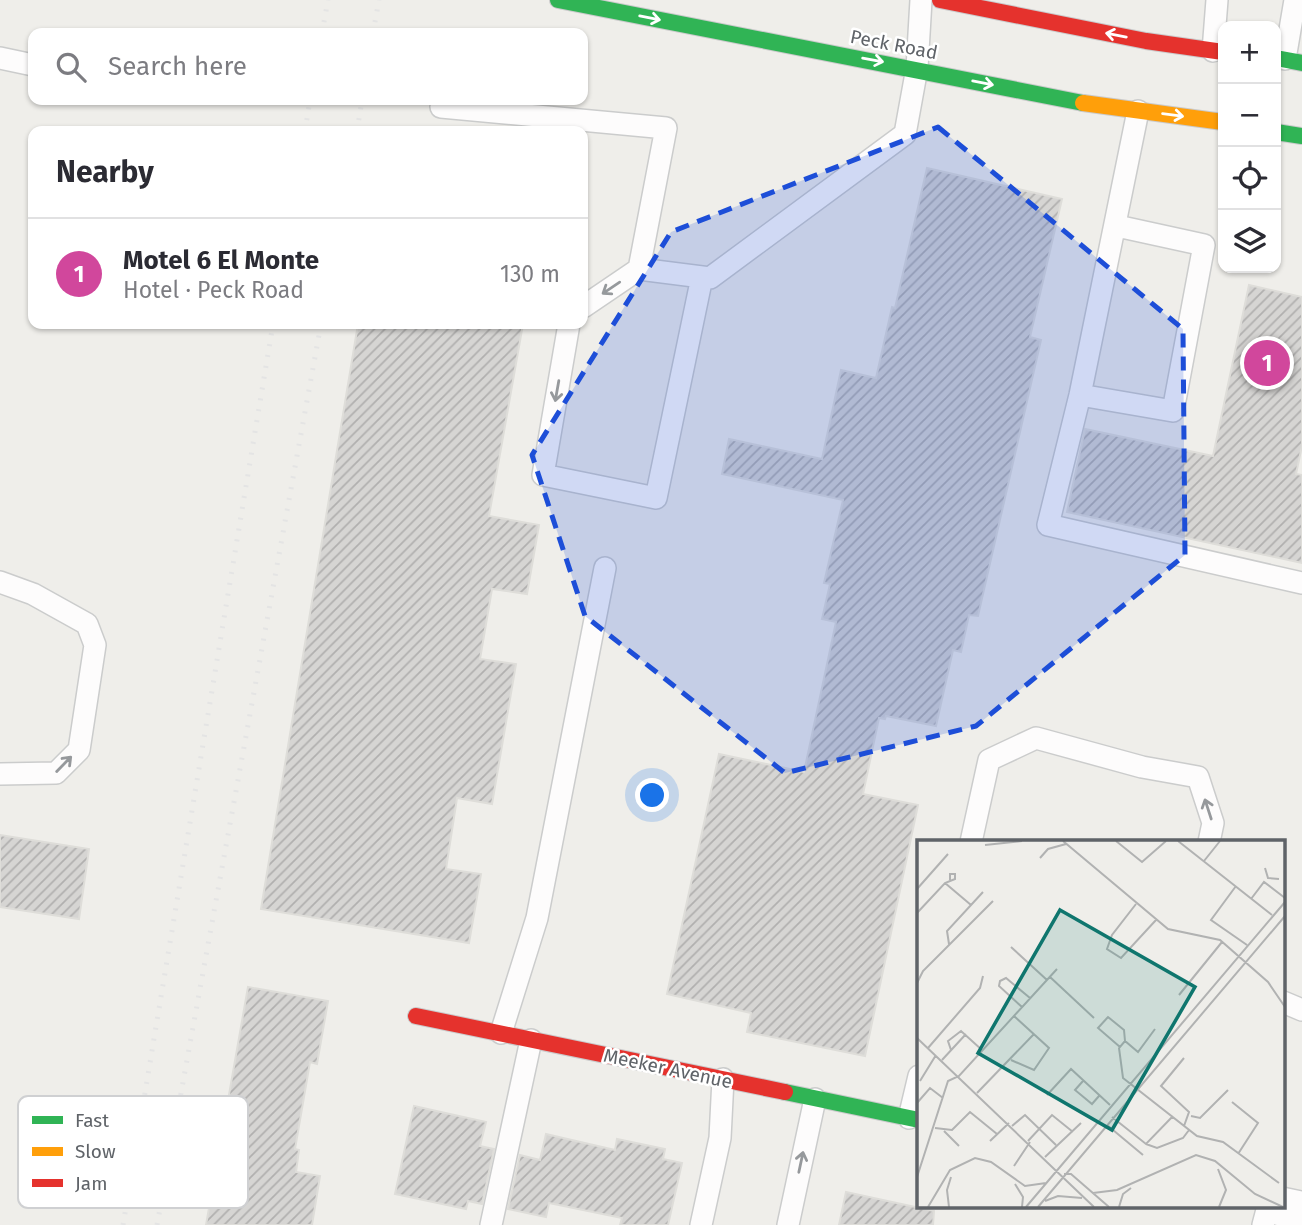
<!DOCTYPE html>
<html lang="en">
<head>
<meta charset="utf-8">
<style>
	body { margin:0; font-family:"Fira Sans",sans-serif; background:#f2f2f3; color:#2b2b33 }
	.controls { position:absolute; right:21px; top:21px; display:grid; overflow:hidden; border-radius:14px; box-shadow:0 2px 5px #0004 }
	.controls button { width:63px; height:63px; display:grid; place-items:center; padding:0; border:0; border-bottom:2px solid #e1e1e2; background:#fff; color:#2b2b33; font:35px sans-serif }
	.you { position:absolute; left:653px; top:796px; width:24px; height:24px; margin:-18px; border:5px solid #fff; border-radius:50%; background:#1a73e8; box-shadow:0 0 0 10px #1a73e833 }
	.badge { display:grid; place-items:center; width:46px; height:46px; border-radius:50%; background:#ea580c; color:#fff; font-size:23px; font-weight:700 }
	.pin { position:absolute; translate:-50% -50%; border:4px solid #fff; box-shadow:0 2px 7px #0006 }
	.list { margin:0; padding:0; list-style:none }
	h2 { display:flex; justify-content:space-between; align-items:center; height:91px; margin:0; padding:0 28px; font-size:30px }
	h2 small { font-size:23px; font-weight:400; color:#7c7c81 }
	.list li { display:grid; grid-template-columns:46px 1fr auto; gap:21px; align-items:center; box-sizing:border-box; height:112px; padding:0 28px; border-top:2px solid #e1e1e2 }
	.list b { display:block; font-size:26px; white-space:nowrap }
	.list p { margin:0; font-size:23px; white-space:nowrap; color:#7c7c81 }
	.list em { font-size:23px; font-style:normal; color:#7c7c81 }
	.icon { flex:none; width:38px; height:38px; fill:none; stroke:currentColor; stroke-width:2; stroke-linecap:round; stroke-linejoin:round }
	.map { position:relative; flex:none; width:1302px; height:1225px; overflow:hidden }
	.search { position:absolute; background:#fff; box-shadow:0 2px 5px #0004; left:28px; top:28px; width:560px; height:77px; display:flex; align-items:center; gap:18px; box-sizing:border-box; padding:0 24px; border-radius:14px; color:#7c7c81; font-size:26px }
	.panel { position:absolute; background:#fff; box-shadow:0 2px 5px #0004; left:28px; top:126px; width:560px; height:203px; border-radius:14px }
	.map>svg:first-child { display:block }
	.building { fill:url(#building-hatch); stroke:#deddd9; stroke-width:2 }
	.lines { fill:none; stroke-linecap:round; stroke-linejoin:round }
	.lane-casing { stroke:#cbcccc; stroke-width:24 }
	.street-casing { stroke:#cbcccc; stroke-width:41 }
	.fast-casing { stroke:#cacacb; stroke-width:18 }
	.slow-casing { stroke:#cacacb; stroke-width:18 }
	.jam-casing { stroke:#cacacb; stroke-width:18 }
	.lane { stroke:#fdfcfc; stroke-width:21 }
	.street { stroke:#fdfcfc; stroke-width:38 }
	.fast { stroke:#30b455; stroke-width:16 }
	.slow { stroke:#ff9f0a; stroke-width:16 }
	.jam { stroke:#e5322d; stroke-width:16 }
	.rail { stroke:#e4e4e4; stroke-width:5; stroke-dasharray:2 9; stroke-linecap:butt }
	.oneway { stroke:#fff }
	.oneway2 { stroke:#96999c }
	.marked { fill:#1d4ed8; fill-opacity:0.2; stroke:#1d4ed8; stroke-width:5; stroke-dasharray:14 9; stroke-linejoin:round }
	.labels { text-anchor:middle; stroke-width:5; stroke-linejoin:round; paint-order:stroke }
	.street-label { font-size:19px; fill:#5f6368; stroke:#fff }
	.inset-road { fill:none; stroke:#b1b2b2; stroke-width:2 }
	.view { fill:#0f766e; fill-opacity:0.15; stroke:#0f766e; stroke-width:3.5 }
	.inset-edge { fill:none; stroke:#5f6368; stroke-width:3.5 }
	.key { fill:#fff; stroke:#cfd0d2; stroke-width:2 }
	.key-label { font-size:19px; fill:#5f6368 }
</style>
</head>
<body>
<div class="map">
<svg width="1302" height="1225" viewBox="0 0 1302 1225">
	<defs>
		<pattern id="building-hatch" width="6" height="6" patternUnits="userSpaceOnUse" patternTransform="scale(1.75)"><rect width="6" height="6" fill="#d6d5d3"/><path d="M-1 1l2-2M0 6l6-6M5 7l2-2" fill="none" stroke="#b1b0af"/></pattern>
	</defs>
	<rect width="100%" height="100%" fill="#efeeea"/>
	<!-- building -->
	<path class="building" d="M927,168L1062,199L1030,337L1041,340L978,616L969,615L961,652L953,650L936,726L886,716L885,719L879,718L863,794L918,805L865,1056L747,1032L751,1013L667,994L719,754L804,772L836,622L822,619L830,584L824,583L843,500L722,474L729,439L822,459L841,370L876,378L892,307L895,308Z
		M1249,285L1302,297V446L1296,474L1302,475V563L1067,512L1085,429L1213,456Z
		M358,324H523L489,516L539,525L527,594L492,589L480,659L516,664L492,804L457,798L446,869L481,874L469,943L261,909Z
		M0,835L89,849L79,919L0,907Z
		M248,987L328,1001L317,1064L310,1062L295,1149L299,1150L296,1172L320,1176L312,1225H206Z
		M414,1106L486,1122L480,1146L494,1149L482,1204L468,1201L466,1209L395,1194Z
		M546,1134L615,1150L617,1139L665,1149L663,1159L682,1163L668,1225H620L622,1218L549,1203L546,1217L508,1209L520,1155L540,1160Z
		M846,1192L934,1211L933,1225H839Z"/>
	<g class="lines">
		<!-- lane casing -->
		<g class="lane-casing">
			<path id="lane" d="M1213,51L1217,0
				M0,58L33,65
				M1285,59L1295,0
				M441,107L666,128L639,269L710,278L905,134L917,68L921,0
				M1138,111L1080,395L1048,525L1302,583
				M583,307L639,269
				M569,324L543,475L656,498L702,277
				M1080,395L1173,411L1204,245L1117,226
				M0,582L33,594L87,624L95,645L79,750L56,773L0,774
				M971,842L989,760L1036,738L1142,767L1198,777L1213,823L1209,842
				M1283,1002L1302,1010
				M501,1033L537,918L605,568
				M909,1118L919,1076
				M491,1225L531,1040
				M701,1225L720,1138L723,1079
				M788,1225L815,1099
				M1263,1225L1268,1206"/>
		</g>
		<!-- street casing -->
		<g class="street-casing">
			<path id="street" d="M1279,1206L1302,1211"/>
		</g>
		<!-- fast casing -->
		<g class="fast-casing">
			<path id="fast" d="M558,0L1083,103
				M1276,58L1302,63
				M1276,132L1302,136
				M785,1092L919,1120"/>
		</g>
		<!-- slow casing -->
		<g class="slow-casing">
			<path id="slow" d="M1083,103L1223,122"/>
		</g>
		<!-- jam casing -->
		<g class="jam-casing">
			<path id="jam" d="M940,0L1146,41L1223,52
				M416,1016L785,1092"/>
		</g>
		<!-- lane -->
		<use href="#lane" class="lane"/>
		<!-- street -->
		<use href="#street" class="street"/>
		<!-- fast -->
		<use href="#fast" class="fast"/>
		<!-- slow -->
		<use href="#slow" class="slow"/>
		<!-- jam -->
		<use href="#jam" class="jam"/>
		<!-- rail -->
		<path class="rail" d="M322,33L328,0
			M373,33L379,0
			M305,131L310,100
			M357,131L362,100
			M123,1225L273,324
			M157,1225L321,324"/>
	</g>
	<!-- one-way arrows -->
	<defs><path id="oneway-shaft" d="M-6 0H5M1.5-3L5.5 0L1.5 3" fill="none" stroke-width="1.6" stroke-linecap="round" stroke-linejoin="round" transform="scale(1.75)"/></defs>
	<g class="oneway">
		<use href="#oneway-shaft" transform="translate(650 18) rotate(11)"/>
		<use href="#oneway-shaft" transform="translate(1116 35) rotate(-169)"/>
		<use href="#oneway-shaft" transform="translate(873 60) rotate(10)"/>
		<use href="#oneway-shaft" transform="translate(983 83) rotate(11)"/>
		<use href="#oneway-shaft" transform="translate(1173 115) rotate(7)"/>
	</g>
	<g class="oneway2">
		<use href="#oneway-shaft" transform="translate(611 288) rotate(146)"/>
		<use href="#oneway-shaft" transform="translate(557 391) rotate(100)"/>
		<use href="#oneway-shaft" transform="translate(64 764) rotate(-46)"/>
		<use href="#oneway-shaft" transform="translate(1208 809) rotate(-108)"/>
		<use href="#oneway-shaft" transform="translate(801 1162) rotate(-78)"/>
	</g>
	<!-- marked area -->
	<path class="marked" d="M938,127L1183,329L1185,555L976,726L785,773L585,616L532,455L671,232Z"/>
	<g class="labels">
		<!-- street labels -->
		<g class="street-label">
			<text transform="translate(894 44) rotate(11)" y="7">Peck Road</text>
			<text transform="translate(668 1068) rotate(12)" y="7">Meeker Avenue</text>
		</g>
	</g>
	<!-- overview -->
	<g transform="translate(917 840)">
		<rect width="368" height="368" fill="#efeeea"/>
		<path class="inset-road" d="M146,1L251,89L303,100L351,142L368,167M199,1L225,22L249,1M261,1L355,75M68,5L105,1M123,18L131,9L149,4M287,21L303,1M348,28L351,38L362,39M28,43L54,65M319,46L294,80L330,105M0,49L31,14M334,59L347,42L368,58M219,64L195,95L190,109L204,118L239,80M0,73L28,43L38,39V34H33V40M32,104L30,91L66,52M94,107L130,140M133,137L177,178M0,143L6,131L76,61M262,155L305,102M105,167L82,146L83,141L89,138L113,158M238,189L221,212L208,201L202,208L206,238L280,296L306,302L362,343M0,198L177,367M203,207L181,188L191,177L207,190L208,201M11,208L63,148L66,136M34,210L31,201L44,191L65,210M25,220L49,194M94,220L117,230L132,208L97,176M3,241L19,215M166,241L158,250L175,264L182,256M60,253L117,194M130,255L154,229L193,265M315,262L341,283L321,314M0,263L13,248L26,258M274,276L283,278L311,250M195,277L229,304L256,276M190,285L226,315M95,286L108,275L139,305M267,286L272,272L244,246L267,218M18,288L35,290L53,272L80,294M27,291L42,306M73,301L92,283M111,301L135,275L156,292M229,304L240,308L266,298L272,290M128,317L164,283M97,326L113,302M301,329L309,350L302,367M147,334H154L192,367M0,337L31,241L42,236L140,129M98,344L106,357L105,367M176,353L200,350L279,315L298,321L338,354L366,367M128,361L141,356L165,358M11,367L33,330L58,318L74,322L108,346L129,343M32,367L30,350L34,337M109,367L368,62M121,367L368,76M202,367L206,354L214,348"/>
		<path class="view" d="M143,70L278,147L195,290L61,213Z"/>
		<rect width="368" height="368" class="inset-edge"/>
	</g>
	<!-- legend -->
	<rect x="18" y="1096" width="230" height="112" rx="10" class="key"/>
	<rect x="32" y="1116" width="31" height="8" fill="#30b455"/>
	<rect x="32" y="1147" width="31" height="9" fill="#ff9f0a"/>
	<rect x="32" y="1179" width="31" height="8" fill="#e5322d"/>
	<g class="key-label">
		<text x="75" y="1127">Fast</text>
		<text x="75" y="1158">Slow</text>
		<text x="75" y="1190">Jam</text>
	</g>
</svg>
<div class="controls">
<button>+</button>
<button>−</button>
<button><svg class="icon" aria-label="locate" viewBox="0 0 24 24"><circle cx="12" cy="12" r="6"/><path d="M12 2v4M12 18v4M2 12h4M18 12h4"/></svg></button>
<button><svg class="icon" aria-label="layers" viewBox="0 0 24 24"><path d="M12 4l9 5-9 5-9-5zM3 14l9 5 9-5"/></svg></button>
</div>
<div class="you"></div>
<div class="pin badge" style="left:1267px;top:363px;background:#d1479c">1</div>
<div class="search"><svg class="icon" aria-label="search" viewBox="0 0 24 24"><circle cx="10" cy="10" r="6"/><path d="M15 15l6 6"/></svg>Search here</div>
<section class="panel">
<h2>Nearby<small></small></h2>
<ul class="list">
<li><span class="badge" style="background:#d1479c">1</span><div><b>Motel 6 El Monte</b><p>Hotel · Peck Road</p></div><em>130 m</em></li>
</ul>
</section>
</div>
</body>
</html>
